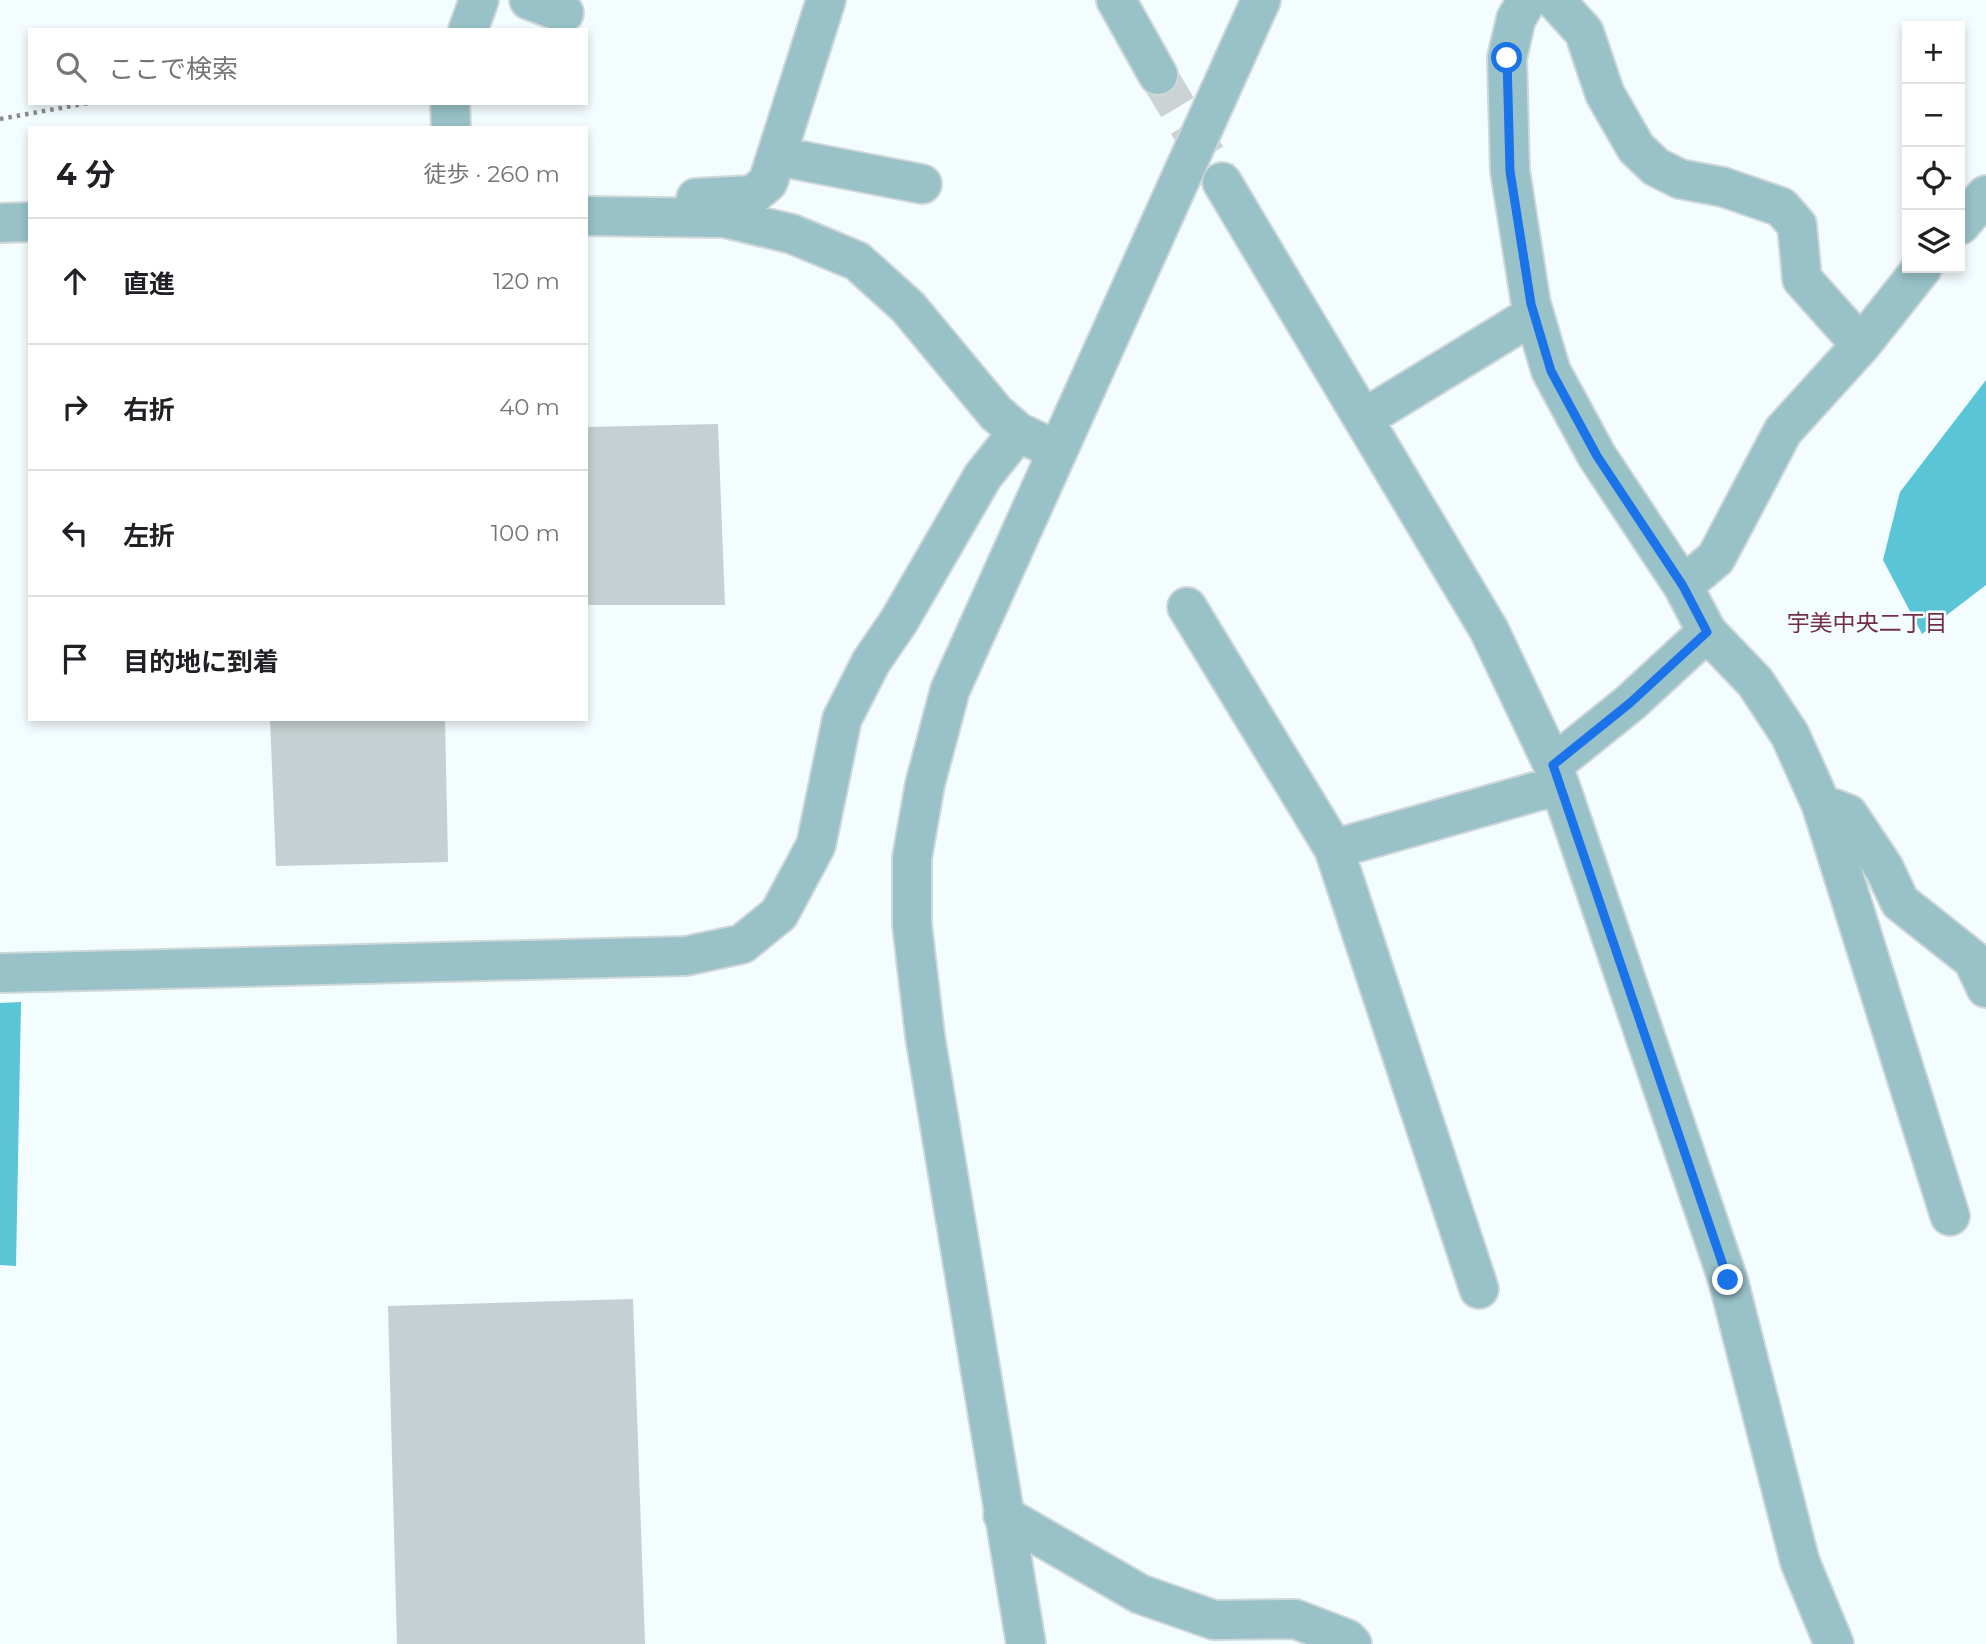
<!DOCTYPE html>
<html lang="ja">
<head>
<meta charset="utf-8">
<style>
	body { margin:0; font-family:Montserrat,"Noto Sans JP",sans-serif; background:#f2f2f2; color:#202124 }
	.controls { position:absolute; right:21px; top:21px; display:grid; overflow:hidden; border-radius:0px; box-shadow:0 4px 10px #0003 }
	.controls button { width:63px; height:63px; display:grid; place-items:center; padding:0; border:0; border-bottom:2px solid #e0e0e0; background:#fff; color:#202124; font:35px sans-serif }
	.stop { position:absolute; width:21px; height:21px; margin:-16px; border:5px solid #1a73e8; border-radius:50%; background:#fff }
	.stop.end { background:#1a73e8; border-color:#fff; box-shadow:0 2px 7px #0008 }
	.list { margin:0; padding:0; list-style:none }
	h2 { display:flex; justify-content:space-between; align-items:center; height:91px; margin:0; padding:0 28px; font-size:30px }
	h2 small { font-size:23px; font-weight:400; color:#757577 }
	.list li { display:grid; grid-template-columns:46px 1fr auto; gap:21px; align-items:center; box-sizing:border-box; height:126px; padding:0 28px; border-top:2px solid #e0e0e0 }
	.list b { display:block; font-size:26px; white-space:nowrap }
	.list em { font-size:23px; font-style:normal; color:#757577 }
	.icon { flex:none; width:38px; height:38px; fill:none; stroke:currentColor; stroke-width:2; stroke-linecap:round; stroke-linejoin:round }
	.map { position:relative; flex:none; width:1986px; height:1644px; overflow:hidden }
	.search { position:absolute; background:#fff; box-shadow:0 4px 10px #0003; left:28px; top:28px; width:560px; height:77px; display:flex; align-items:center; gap:18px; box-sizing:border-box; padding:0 24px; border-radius:0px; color:#757577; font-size:26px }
	.panel { position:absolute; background:#fff; box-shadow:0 4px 10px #0003; left:28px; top:126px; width:560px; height:595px; border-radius:0px }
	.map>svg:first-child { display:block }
	.forest { fill:#5ac5d6 }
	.building { fill:#c6cfd1 }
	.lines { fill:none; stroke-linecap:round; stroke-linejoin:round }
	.minor-tunnel { stroke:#cbd3d4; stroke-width:38; stroke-dasharray:38 19; stroke-linecap:butt }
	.minor-casing { stroke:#cfd7d8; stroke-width:42 }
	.path { stroke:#878d8e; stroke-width:4.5; stroke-dasharray:3.5 5; stroke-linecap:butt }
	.minor { stroke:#98c1c8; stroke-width:38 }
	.route { stroke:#1a73e8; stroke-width:9 }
	.labels { text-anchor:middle; stroke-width:5; stroke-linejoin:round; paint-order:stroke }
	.neighbourhood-label { font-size:23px; fill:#732f49; stroke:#f3fcfe }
</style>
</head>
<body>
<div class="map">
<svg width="1986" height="1644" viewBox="0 0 1986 1644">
	<rect width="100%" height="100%" fill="#f3fcfe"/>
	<!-- forest -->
	<path class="forest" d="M1986,380V585L1922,634L1883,560L1900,492Z
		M21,1002L16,1266L0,1265V1003Z"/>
	<!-- building -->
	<path class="building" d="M718,424L725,605H586V427Z
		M270,719H445L448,862L276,866Z
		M633,1299L645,1644H397L388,1306Z"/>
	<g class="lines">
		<!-- minor-tunnel -->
		<path class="minor-tunnel" d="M1158,75L1222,182"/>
		<!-- minor casing -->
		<g class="minor-casing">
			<path id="minor" d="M529,0L564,13
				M1116,0L1158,75
				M1527,0L1516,19L1507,58L1510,171L1531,304L1551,371L1597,456L1683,586L1707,632L1755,682L1790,735L1821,804L1950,1216
				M1555,0L1584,32L1605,94L1636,148L1656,167L1680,179L1723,187L1781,207L1797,225L1802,279L1861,345
				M468,30L479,0
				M450,103L451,128
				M777,156L922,184
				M1222,182L1489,630L1553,765L1728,1280L1800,1562L1834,1644
				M696,198L753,195L768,182L826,0
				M586,216L725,218L792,234L857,261L908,307L996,413L1018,432L1039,442
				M0,223L30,222
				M1960,225L1986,195
				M1363,419L1533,315
				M1683,586L1716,558L1783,431L1861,345L1922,268
				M1187,607L1334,849L1479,1289
				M1553,765L1630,703L1707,632
				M1821,804L1848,814L1884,868L1900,902L1973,960L1986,988
				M1334,849L1559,785
				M0,973L686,956L742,944L779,914L816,845L842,719L871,662L899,621L983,476L1018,432
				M1003,1515L1140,1594L1214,1620L1295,1619L1347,1639L1352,1644
				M1026,1644L925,1036L912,924V858L925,784L950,690L1261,0"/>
		</g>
		<!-- path -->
		<path class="path" d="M0,119L88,103"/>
		<!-- minor -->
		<use href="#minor" class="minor"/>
	</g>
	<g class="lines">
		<!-- route -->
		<path class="route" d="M1507,58L1510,171L1531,304L1551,371L1597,456L1683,586L1707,632L1630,703L1553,765L1728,1280"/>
	</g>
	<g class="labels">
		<!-- neighbourhood labels -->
		<g class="neighbourhood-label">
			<text x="1867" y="631">宇美中央二丁目</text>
		</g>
	</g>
</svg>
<div class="controls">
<button>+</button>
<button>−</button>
<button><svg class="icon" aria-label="locate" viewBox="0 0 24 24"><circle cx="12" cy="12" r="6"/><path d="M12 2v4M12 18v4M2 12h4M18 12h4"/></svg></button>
<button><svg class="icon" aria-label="layers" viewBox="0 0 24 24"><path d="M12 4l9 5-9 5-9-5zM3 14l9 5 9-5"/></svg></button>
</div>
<div class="stop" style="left:1507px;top:58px"></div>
<div class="stop end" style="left:1728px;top:1280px"></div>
<div class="search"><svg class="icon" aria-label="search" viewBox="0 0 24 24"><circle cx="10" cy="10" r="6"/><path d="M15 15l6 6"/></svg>ここで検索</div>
<section class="panel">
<h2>4 分<small>徒歩 · 260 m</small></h2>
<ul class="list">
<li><svg class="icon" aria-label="ahead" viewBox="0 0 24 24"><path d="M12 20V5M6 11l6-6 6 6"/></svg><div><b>直進</b></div><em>120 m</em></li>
<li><svg class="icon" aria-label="right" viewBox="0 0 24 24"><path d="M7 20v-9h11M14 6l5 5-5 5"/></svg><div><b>右折</b></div><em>40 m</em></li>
<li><svg class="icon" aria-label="left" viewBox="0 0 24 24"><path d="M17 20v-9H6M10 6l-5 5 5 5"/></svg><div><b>左折</b></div><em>100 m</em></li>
<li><svg class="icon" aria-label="arrive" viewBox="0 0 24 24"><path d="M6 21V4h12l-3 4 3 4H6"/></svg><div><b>目的地に到着</b></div></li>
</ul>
</section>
</div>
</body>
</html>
